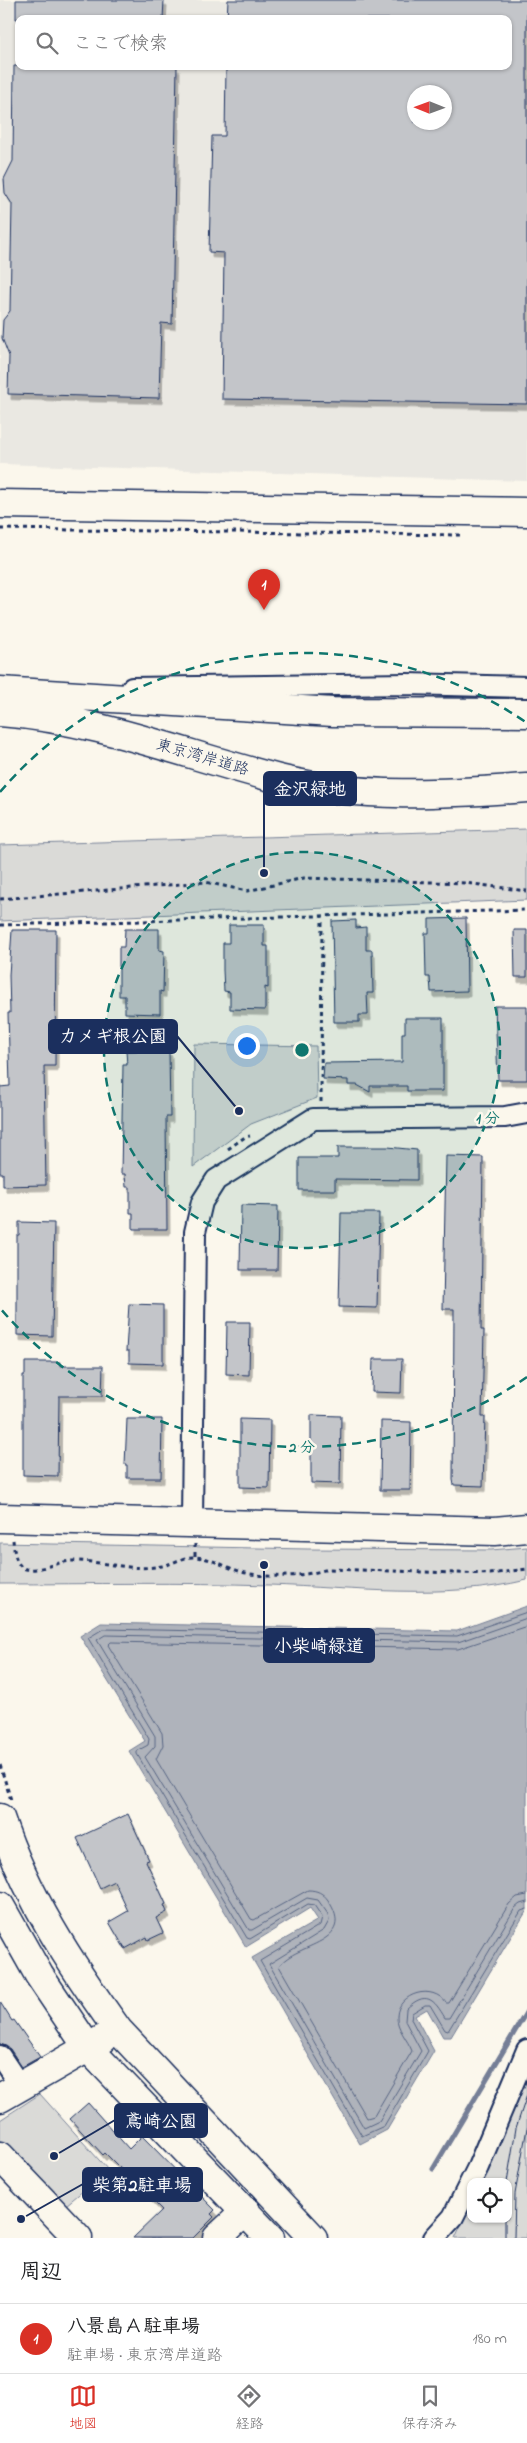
<!DOCTYPE html>
<html lang="ja">
<head>
<meta charset="utf-8">
<style>
	body { margin:0; font-family:"Indie Flower","Klee One",sans-serif; background:#f2f2f2; color:#202124 }
	.controls { position:absolute; right:15px; bottom:15px; display:grid; overflow:hidden; border-radius:10px; box-shadow:0 1px 4px #0004 }
	.controls button { width:45px; height:45px; display:grid; place-items:center; padding:0; border:0; border-bottom:1px solid #e0e0e0; background:#fff; color:#202124; font:25px sans-serif }
	.compass { position:absolute; left:407px; top:85px; width:45px; height:45px; border-radius:50%; background:#fff; box-shadow:0 1px 4px #0004; rotate:271deg }
	.you { position:absolute; left:246px; top:1045px; width:18px; height:18px; margin:-12px; border:4px solid #fff; border-radius:50%; background:#1a73e8; box-shadow:0 0 0 8px #1a73e833 }
	.badge { display:grid; place-items:center; width:32px; height:32px; border-radius:50%; background:#d93025; color:#fff; font-size:16px; font-weight:700 }
	.pin { position:absolute; translate:-50% -41px; filter:drop-shadow(0 1px 2px #0008) }
	.pin::after { content:''; position:absolute; top:26px; width:18px; height:15px; background:inherit; clip-path:polygon(0 0,100% 0,50% 100%) }
	.list { margin:0; padding:0; list-style:none }
	h2 { display:flex; justify-content:space-between; align-items:center; height:65px; margin:0; padding:0 20px; font-size:21px }
	h2 small { font-size:16px; font-weight:400; color:#757577 }
	.list li { display:grid; grid-template-columns:32px 1fr auto; gap:15px; align-items:center; box-sizing:border-box; height:70px; padding:0 20px; border-top:1px solid #e0e0e0 }
	.list b { display:block; font-size:19px; white-space:nowrap }
	.list p { margin:0; font-size:16px; white-space:nowrap; color:#757577 }
	.list em { font-size:16px; font-style:normal; color:#757577 }
	.icon { flex:none; width:28px; height:28px; fill:none; stroke:currentColor; stroke-width:2; stroke-linecap:round; stroke-linejoin:round }
	.map { position:relative; flex:none; width:527px; height:2238px; overflow:hidden }
	.search { position:absolute; background:#fff; box-shadow:0 1px 4px #0004; left:15px; right:15px; top:15px; height:55px; display:flex; align-items:center; gap:12px; box-sizing:border-box; padding:0 18px; border-radius:10px; color:#757577; font-size:19px }
	.sheet { height:135px; background:#fff }
	nav { display:flex; justify-content:space-around; align-items:center; box-sizing:border-box; height:70px; border-top:1px solid #e0e0e0; background:#fff; font-size:14px; color:#757577 }
	nav a { display:grid; justify-items:center; gap:2px }
	nav .on { color:#d93025 }
	.map>svg:first-child { display:block }
	.built { fill:#eae8e2; fill-rule:evenodd }
	.green { fill:#dadad7; stroke:#7a849a }
	.water { fill:#afb3bb; stroke:#747e96 }
	.lines { fill:none; stroke-linecap:round; stroke-linejoin:round }
	.shore { stroke:#566483; stroke-width:1 }
	.stream { stroke:#747e96; stroke-width:5 }
	.building { fill:#c3c5c9; stroke:#1b2f5e; fill-rule:evenodd; filter:url(#shadow) }
	.street-casing { stroke:#1b2f5e; stroke-width:24 }
	.secondary-casing { stroke:#1b2f5e; stroke-width:31 }
	.highway-casing { stroke:#1b2f5e; stroke-width:31 }
	.path { stroke:#1b2f5e; stroke-width:3; stroke-dasharray:4 4; stroke-linecap:butt }
	.street { stroke:#fbf7ec; stroke-width:20 }
	.secondary { stroke:#fbf7ec; stroke-width:28 }
	.highway { stroke:#fbf7ec; stroke-width:28 }
	.tram { stroke:#1b2f5e; stroke-width:1 }
	.ring { fill:none; stroke:#0f766e; stroke-width:2.5; stroke-dasharray:9 6 }
	.labels { text-anchor:middle; stroke-width:5; stroke-linejoin:round; paint-order:stroke }
	.street-label { font-size:16px; fill:#1b2f5e; stroke:#fbf7ec }
	.centre { fill:#0f766e; stroke:#fbf7ec; stroke-width:2.5 }
	.ring-label { font-size:15px; text-anchor:middle; font-weight:bold; fill:#0f766e; stroke:#fbf7ec; stroke-width:5; stroke-linejoin:round; paint-order:stroke }
	.leader { fill:none; stroke:#1b2f5e; stroke-width:2 }
	.callout-dot { fill:#1b2f5e; stroke:#fbf7ec; stroke-width:2 }
	.callout { fill:#1b2f5e; stroke:#1b2f5e; stroke-width:2 }
	.callout-label { font-size:18px; text-anchor:middle; font-weight:bold; fill:#fff }
</style>
</head>
<body>
<div class="map">
<svg width="527" height="2238" viewBox="0 0 527 2238">
	<defs>
		<filter id="shadow"><feDropShadow dx="3" dy="5.5" stdDeviation="0" flood-color="#0004"/></filter>
	</defs>
	<rect width="100%" height="100%" fill="#fbf7ec"/>
	<filter id="ink" filterUnits="userSpaceOnUse"><feTurbulence type="fractalNoise" baseFrequency=".02" numOctaves="2"/><feDisplacementMap in="SourceGraphic" scale="10" xChannelSelector="R" yChannelSelector="G"/><feConvolveMatrix kernelMatrix="1 2 1 2 8 2 1 2 1" color-interpolation-filters="sRGB"/></filter>
	<g filter="url(#ink)">
		<!-- built -->
		<path class="built" d="M0,0H527V481L0,464ZM19,19H508V66H19ZM414,92H444V122H414Z"/>
		<!-- green -->
		<path class="green" d="M527,829V900L0,921V845Z
			M194,1044L316,1046L317,1098L251,1124L193,1167Z
			M0,1543L308,1549L491,1550L527,1547V1580C444,1600 354,1588 270,1585C180,1582 90,1584 0,1584Z
			M527,2075V2238H455L471,2203V2219H508V2182H480Z
			M40,2094L108,2170L60,2210L0,2141V2120Z"/>
		<!-- water -->
		<path class="water" d="M527,1606V1910L451,2037H443L427,2009L415,2016L434,2051L387,2130L360,2144L252,1958L318,1920L310,1908L246,1947L129,1751L145,1741L80,1636L101,1623L457,1631Z"/>
		<g class="lines">
			<!-- shore -->
			<path class="shore" d="M527,1612L457,1636L103,1629L88,1638L149,1739L148,1745L137,1751V1754L247,1938L250,1939L308,1904L314,1905L322,1917L320,1925L260,1961L362,2136L384,2126L428,2051L411,2019L412,2013L425,2005H430L445,2030L448,2031L521,1911L527,1909
				M527,1618L458,1642L105,1635L97,1640L155,1736V1746L145,1757L249,1930H252L307,1898L318,1900L328,1914L329,1921L324,1930L269,1964L364,2128L379,2121L421,2051L405,2021L406,2009C426,1990 434,1999 445,2018H449L515,1908L520,1904L527,1902
				M527,1626L458,1649L111,1642L108,1645L162,1733L163,1745L156,1759L251,1919L254,1920L308,1890C317,1890 323,1893 328,1900C358,1945 296,1942 279,1966L367,2118L374,2116L412,2051C408,2040 396,2028 397,2016C398,1993 433,1983 446,2003H449L509,1904L517,1897L527,1895"/>
			<!-- stream -->
			<path class="stream" d="M433,2169L527,2011"/>
		</g>
		<!-- building -->
		<path class="building" d="M16,0H164L163,19H16Z
			M228,0H527V404L222,399L224,253L209,252L212,136H225L226,66H508V19H227ZM414,92H444V122H414Z
			M14,66H177L172,324L161,323L159,398L8,394L9,356L2,338L3,320L10,311L12,204L5,193L4,179L13,161Z
			M466,918L467,991L431,992L430,977H426L425,933H429V919Z
			M356,920V928L366,927V950H372L373,993H367L368,1015H359V1022H334L332,921Z
			M229,925H264V946H268V988L265,987V1010L230,1009V992L224,991L223,970V943H229Z
			M125,929H159V950L164,951L163,992L160,991V1014L125,1013V996H119V947H124Z
			M12,930H56L55,1066H44L46,1185L3,1186V1173H0V1087L10,1086L8,1013H10L9,975Z
			M514,930H527V977H515Z
			M495,1006H527V1080H498Z
			M405,1018H443V1091H407V1086H370V1092L357,1085H348V1080L323,1079L324,1063L402,1062V1033H405Z
			M169,1050L170,1117H166L167,1229H133V1213H130V1187H126L125,1174H121L123,1065H127L126,1051Z
			M338,1147H388L417,1150V1180L335,1179V1190H299V1158H338Z
			M446,1156L483,1157L481,1330H484L482,1417H485L483,1486L454,1485L453,1480L454,1309H443Z
			M241,1205L278,1206L277,1270H240Z
			M341,1213H379L377,1308L339,1307Z
			M19,1222L54,1223L52,1336L17,1335V1235H19Z
			M129,1304L163,1305V1364L129,1363V1351H126Z
			M227,1322H250L249,1375L226,1374Z
			M373,1359H402L401,1393L372,1392Z
			M25,1362H60V1366H103L102,1396H59L58,1476L23,1475V1375H25Z
			M311,1415L341,1416L340,1484L311,1483Z
			M127,1419H162L161,1478H127V1465H125Z
			M240,1419L270,1420L269,1488L240,1487Z
			M381,1421L411,1422L410,1490H380Z
			M128,1814L149,1860L146,1861L166,1904L164,1905L167,1912L156,1918L163,1933L148,1940L147,1937L125,1949L109,1922L128,1911L114,1881L100,1888L77,1838Z
			M0,2002L12,2021L14,2020L40,2057L22,2067L10,2049L0,2044Z
			M88,2103L129,2149L142,2136L215,2210L211,2214L214,2217L193,2238H133L162,2210L105,2153L103,2155L70,2119Z"/>
		<g class="lines">
			<!-- street casing -->
			<g class="street-casing">
				<path id="street" d="M132,688L407,684L527,687
					M192,1523L195,1232L202,1202L216,1180L313,1119L505,1117L527,1113
					M0,2056L20,2086
					M434,2238L453,2217L478,2167L527,2050"/>
			</g>
			<!-- secondary casing -->
			<g class="secondary-casing">
				<path id="secondary" d="M0,504L527,512
					M0,1518L495,1531L527,1528
					M0,1818C26,1896 71,1965 118,2030L313,2238
					M0,1906L39,1975L88,2048L270,2238
					M0,2098L103,2039
					M0,2156L78,2238
					M217,2238L246,2211"/>
			</g>
			<!-- highway casing -->
			<g class="highway-casing">
				<path id="highway" d="M0,691L333,712L527,713
					M0,712C97,719 185,755 279,779C361,799 444,794 527,788"/>
			</g>
			<!-- path -->
			<path class="path" d="M0,529L461,535
				M0,899L205,882L247,891L304,878L465,883L527,891
				M0,925L527,910
				M321,1102L322,917
				M228,1149L245,1137L250,1136
				M13,1540C14,1549 15,1567 26,1569C41,1571 56,1562 71,1561C101,1560 130,1572 162,1566C173,1564 183,1556 195,1557C212,1558 225,1567 242,1572C268,1579 302,1577 328,1569L490,1574L527,1569
				M195,1544V1557
				M0,1765L11,1800"/>
			<!-- street -->
			<use href="#street" class="street"/>
			<!-- secondary -->
			<use href="#secondary" class="secondary"/>
			<!-- highway -->
			<use href="#highway" class="highway"/>
			<!-- tram -->
			<path class="tram" d="M507,2182L516,2128L527,2095
				M505,2238V2219
				M514,2238L515,2194L527,2128"/>
		</g>
	</g>
	<!-- distance rings -->
	<circle cx="302" cy="1050" r="198" fill="#0f766e" fill-opacity=".12"/>
	<g class="ring">
		<circle cx="302" cy="1050" r="198"/>
		<path d="M527 1377A397 397 0 0 1 0 1308M0 792A397 397 0 0 1 527 723"/>
	</g>
	<g class="labels">
		<!-- street labels -->
		<g class="street-label">
			<text transform="translate(203 756) rotate(16)" y="6">東京湾岸道路</text>
		</g>
	</g>
	<circle cx="302" cy="1050" r="8" class="centre"/>
	<g class="ring-label">
		<text x="488" y="1123">1 分</text>
		<text x="302" y="1452">2 分</text>
	</g>
	<!-- callouts -->
	<path class="leader" d="M264 873L264 789M239 1111L177 1036M264 1565L264 1645M54 2156L115 2120M21 2219L83 2184"/>
	<g class="callout-dot">
		<circle cx="264" cy="873" r="5"/>
		<circle cx="239" cy="1111" r="5"/>
		<circle cx="264" cy="1565" r="5"/>
		<circle cx="54" cy="2156" r="5"/>
		<circle cx="21" cy="2219" r="5"/>
	</g>
	<g class="callout">
		<rect x="264" y="772" width="92" height="33" rx="5"/>
		<rect x="49" y="1020" width="128" height="33" rx="5"/>
		<rect x="264" y="1629" width="110" height="33" rx="5"/>
		<rect x="115" y="2104" width="92" height="33" rx="5"/>
		<rect x="83" y="2168" width="119" height="33" rx="5"/>
	</g>
	<g class="callout-label">
		<text x="310" y="795">金沢緑地</text>
		<text x="113" y="1042">カメギ根公園</text>
		<text x="319" y="1652">小柴崎緑道</text>
		<text x="161" y="2127">鳶崎公園</text>
		<text x="142" y="2191">柴第2駐車場</text>
	</g>
</svg>
<div class="controls">
<button><svg class="icon" aria-label="locate" viewBox="0 0 24 24"><circle cx="12" cy="12" r="6"/><path d="M12 2v4M12 18v4M2 12h4M18 12h4"/></svg></button>
</div>
<svg class="compass" viewBox="-18 -18 36 36"><path d="M0-13l5 13h-10z" fill="#e53935"/><path d="M0 13l5-13h-10z" fill="#757577"/></svg>
<div class="you"></div>
<div class="pin badge" style="left:264px;top:610px">1</div>
<div class="search"><svg class="icon" aria-label="search" viewBox="0 0 24 24"><circle cx="10" cy="10" r="6"/><path d="M15 15l6 6"/></svg>ここで検索</div>
</div>
<section class="sheet">
<h2>周辺<small></small></h2>
<ul class="list">
<li><span class="badge">1</span><div><b>八景島Ａ駐車場</b><p>駐車場 · 東京湾岸道路</p></div><em>180 m</em></li>
</ul>
</section>
<nav>
<a class="on"><svg class="icon" aria-label="map" viewBox="0 0 24 24"><path d="M3 6l6-2 6 2 6-2v14l-6 2-6-2-6 2zM9 4v14M15 6v14"/></svg>地図</a>
<a><svg class="icon" aria-label="directions" viewBox="0 0 24 24"><path d="M12 3l9 9-9 9-9-9zM9 14v-3h6M13 9l2 2-2 2"/></svg>経路</a>
<a><svg class="icon" aria-label="saved" viewBox="0 0 24 24"><path d="M7 4h10v16l-5-4-5 4z"/></svg>保存済み</a>
</nav>
</body>
</html>
